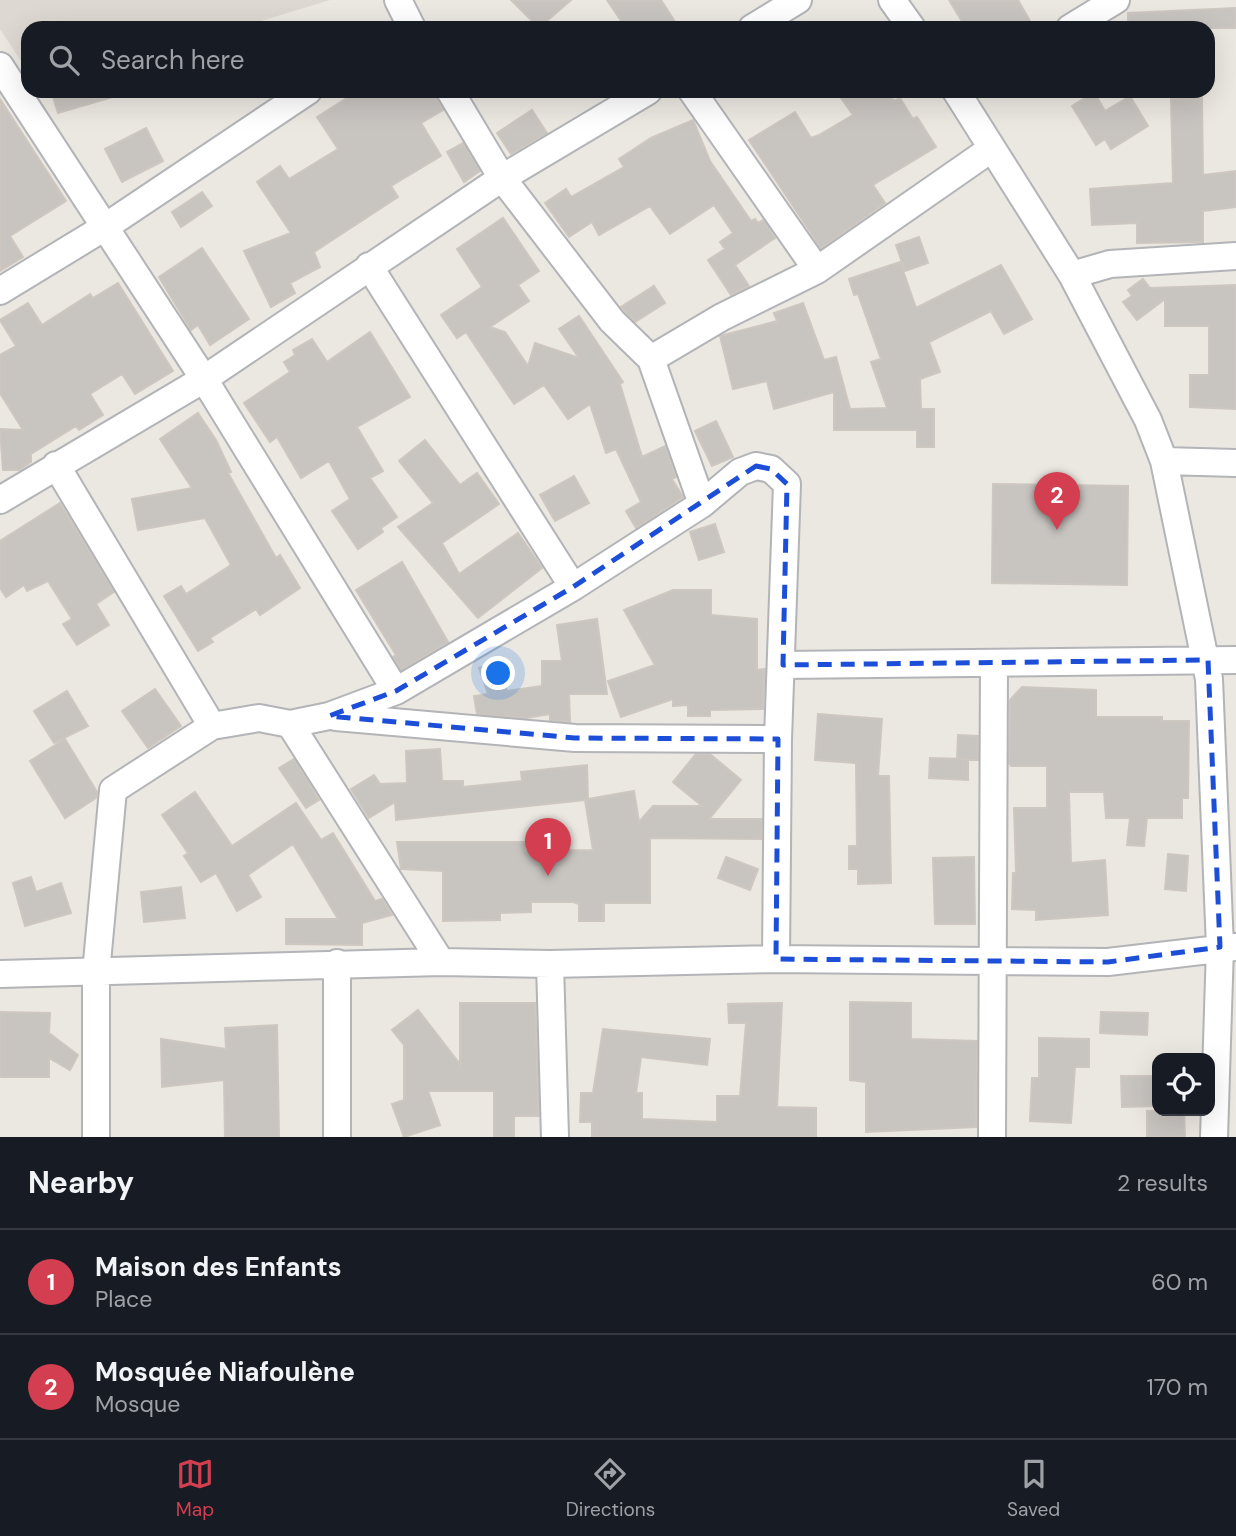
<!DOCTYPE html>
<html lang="en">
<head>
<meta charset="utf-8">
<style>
	body { margin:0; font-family:"DM Sans",sans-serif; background:#20242c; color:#f1f3f6 }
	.controls { position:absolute; right:21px; bottom:21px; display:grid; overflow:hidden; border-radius:14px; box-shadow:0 7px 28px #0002 }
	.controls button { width:63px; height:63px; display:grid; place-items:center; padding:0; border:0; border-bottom:2px solid #363941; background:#171b24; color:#f1f3f6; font:35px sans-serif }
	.you { position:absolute; left:499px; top:674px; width:24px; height:24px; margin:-18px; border:5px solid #fff; border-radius:50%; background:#1a73e8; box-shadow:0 0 0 10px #1a73e833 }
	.badge { display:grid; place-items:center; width:46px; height:46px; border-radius:50%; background:#d33f50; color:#fff; font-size:23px; font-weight:700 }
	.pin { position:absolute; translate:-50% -58px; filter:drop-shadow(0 2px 4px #0008) }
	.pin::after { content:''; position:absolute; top:37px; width:24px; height:21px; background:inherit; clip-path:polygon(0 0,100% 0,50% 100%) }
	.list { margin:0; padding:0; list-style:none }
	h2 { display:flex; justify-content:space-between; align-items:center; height:91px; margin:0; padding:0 28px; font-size:30px }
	h2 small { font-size:23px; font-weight:400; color:#9ea1a6 }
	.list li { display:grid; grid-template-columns:46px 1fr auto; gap:21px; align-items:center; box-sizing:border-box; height:105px; padding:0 28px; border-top:2px solid #363941 }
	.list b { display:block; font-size:26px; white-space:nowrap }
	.list p { margin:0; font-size:23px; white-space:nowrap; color:#9ea1a6 }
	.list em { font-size:23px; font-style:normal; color:#9ea1a6 }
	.icon { flex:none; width:38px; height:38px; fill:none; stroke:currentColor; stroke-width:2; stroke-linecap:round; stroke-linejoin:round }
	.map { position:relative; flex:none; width:1236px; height:1137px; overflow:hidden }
	.search { position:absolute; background:#171b24; box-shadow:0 7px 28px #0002; left:21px; right:21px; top:21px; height:77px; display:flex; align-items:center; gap:18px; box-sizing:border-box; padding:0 24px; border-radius:21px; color:#9ea1a6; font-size:26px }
	.sheet { height:301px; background:#171b24 }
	nav { display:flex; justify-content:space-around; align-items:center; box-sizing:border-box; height:98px; border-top:2px solid #363941; background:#171b24; font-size:19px; color:#9ea1a6 }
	nav a { display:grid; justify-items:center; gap:4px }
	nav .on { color:#d33f50 }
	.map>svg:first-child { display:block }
	.education { fill:#ddd8d2 }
	.building { fill:#c8c4c0; stroke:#cec7c0; stroke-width:2 }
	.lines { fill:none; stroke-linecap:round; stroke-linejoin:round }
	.minor-casing { stroke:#b2b4b7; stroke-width:30 }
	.minor { stroke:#fff; stroke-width:26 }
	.marked { fill:none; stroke:#1d4ed8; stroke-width:5; stroke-dasharray:14 9; stroke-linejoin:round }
</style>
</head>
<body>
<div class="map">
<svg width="1236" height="1137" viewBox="0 0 1236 1137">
	<rect width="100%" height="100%" fill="#ebe7e1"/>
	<!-- education -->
	<path class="education" d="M0,0H330L238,28H28V72L0,29Z"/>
	<!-- building -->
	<path class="building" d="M511,0H571L539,28Z
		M607,0H661L679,28H626Z
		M949,0H1018L1034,28H966Z
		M1236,8V28H1128V13Z
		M51,91H115L116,96L58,113Z
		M358,91H434L443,110L421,123L441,156L391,186L398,197L314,252L320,267L290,283L295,293L271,307L244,251L291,233L257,182L280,166L289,179L338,149L317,117Z
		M836,91H887L894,101L900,98L913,119L917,117L936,147L873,185L885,203L821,248L749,140L795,112L811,138L819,135L853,115Z
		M1094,92L1105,111L1130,96L1148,126L1111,149L1105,139L1096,145L1072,106Z
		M1202,98L1203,175L1236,171V207L1203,211V242L1137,243V223L1092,225L1090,189L1173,183L1171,99Z
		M0,99L66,201L10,236L23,257L0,271Z
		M532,110L547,133L511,154L497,133Z
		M693,120L710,161L751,221L755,219L758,223L763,220L775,238L735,265L749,286L731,295L708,260L725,249L720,242L733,233L714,205L670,234L650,206L599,235L592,222L569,237L545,203L566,189L571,197L624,167L619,159L651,138Z
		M146,128L163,161L122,182L105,149Z
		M463,143L480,171L464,182L447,152Z
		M202,192L212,206L181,227L172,212Z
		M503,218L539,271L518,285L529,301L490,327L505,332L528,366L535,343L579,358L559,329L579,316L623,382L620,384L642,457L665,446L667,451L676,477L672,479L683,497L636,528L626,511L641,502L616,449L606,453L590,404L568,419L544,385L514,404L466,332L457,338L441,315L482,287L457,249Z
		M919,237L928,263L905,271L896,245Z
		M202,248L249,319L210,345L198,325L191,330L159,277Z
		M900,262L916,308L1001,265L1032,319L1004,334L991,311L929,342L940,372L920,379L921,409H934V447H917V430H834V392L774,409L767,381L733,389L720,336L777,321L774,313L803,303L824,360L836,357L850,409L887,408L871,362L881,359L858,294L854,295L849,279Z
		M1143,279L1150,288L1236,285V409L1190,407V375H1209V326H1165V299L1137,320L1123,302L1132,296L1128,290Z
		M118,283L173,371L135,394L122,374L90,394L103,415L79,430L76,426L31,454V462L19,470H3L0,429L23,430L0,393V355L16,346L0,320L28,303L42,325L90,294L93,298Z
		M654,286L665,303L635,322L621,307Z
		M370,332L410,397L357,427L383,471L370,478L397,517L381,528L383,532L358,549L332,511L350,499L329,461L301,478L277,437L270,442L244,403L290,372L284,362L295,355L293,350L312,339L327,362Z
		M198,413L216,440L231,472L228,473L276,558L280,555L300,588L260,615L256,609L210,638L213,642L198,651L164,596L181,586L186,594L231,565L205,518L138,530L132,499L192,488L160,439Z
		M716,421L733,457L712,466L695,431Z
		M425,440L460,485L477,473L499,504L442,543L459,574L518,533L542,568L478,618L398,527L433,503L399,461Z
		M574,476L589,503L555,521L540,495Z
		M993,484L1128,486L1127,585L992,583Z
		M60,503L114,592L96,604L109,625L77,645L63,624L72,619L48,581L27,591L24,585L6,597L0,588V541Z
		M715,524L724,552L699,560L690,532Z
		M402,562L448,642L401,670L393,657L396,655L356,590Z
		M673,590H711V615L757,619V670L765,669L763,709L710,710V716H688V705L673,706V699L621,717L608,681L655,665L624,610Z
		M597,619L607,694H569L570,722L550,720V714L526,718L477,714L474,696L488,694L479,668L497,662L507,691L542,686V661H562L557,625Z
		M1022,687L1096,690V717H1162V721H1189L1188,798H1182V818H1147L1144,846L1127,845L1130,818H1106L1104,792H1069L1071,863L1105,860L1108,915L1036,920V910L1012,909L1013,873H1016L1014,808H1047V766H1011L1009,763L1010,700Z
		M155,689L181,726L148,748L122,711Z
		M67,691L88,726L54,743L34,711Z
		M818,714L882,719L878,776H889L891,883L858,884V869H849V846H857L856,763L815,760Z
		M958,735L978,736V760H968V780L929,778L930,758L966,759H957Z
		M65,739L97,792L96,798L65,818L30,761Z
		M440,749L442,781H463V787L522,781L521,772L587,765L588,799L634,791L639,822L653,806H702L673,782L696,754H710L741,780L709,819H762L761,839L650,838V903H604V921H579V904L573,902H531V912L500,913V920L443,921V871L401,869L397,842H525V851L593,850L585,800L396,820L395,802L369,818L351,789L374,775L380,784L407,783L406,751Z
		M294,759L319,800L306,808L279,768Z
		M195,792L232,846L296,803L321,840L333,833L375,901L382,899L392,915L362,923V945L286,944V919H338L293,844L248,875L261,897L237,911L216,873L201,882L184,856L188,853L162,815Z
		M1168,854L1188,856L1186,891L1165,889Z
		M726,857L758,869L750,890L718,878Z
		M974,857L975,924H935L933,858Z
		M31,877L36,892L61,883L71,913L25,926L13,883Z
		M181,887L185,918L144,922L141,892Z
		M850,1002L911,1003V1039L977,1041L976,1127L866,1132V1082L850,1080Z
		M460,1003H535L539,1116H514V1137H494V1091H428L440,1125L404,1137L392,1104L404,1100V1045L392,1030L418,1010L460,1064Z
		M782,1003L777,1107L816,1108V1137H592V1122H580L581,1093H593L603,1029L710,1039L707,1065L641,1057L636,1093H642V1119L717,1122V1096H740L746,1023H729L728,1004Z
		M0,1012L50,1013L49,1033L78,1055L70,1070L49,1058V1077H0Z
		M1101,1012L1148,1013L1147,1035L1100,1033Z
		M277,1025L279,1137H225L224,1080L162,1087L161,1039L226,1049L225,1028Z
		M1039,1038L1089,1039V1067H1075L1071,1123L1030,1121L1032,1078H1039Z
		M1121,1076H1157V1106L1122,1107Z
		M1147,1111H1184L1185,1137H1147Z"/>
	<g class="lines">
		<!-- minor casing -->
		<g class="minor-casing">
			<path id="minor" d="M398,0L412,28
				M892,0L912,28
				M752,28L798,0
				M1070,28L1116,0
				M0,66L204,379L396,691
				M450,91L502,178L612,321L651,359L702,504
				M692,91L817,270
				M956,91L1072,275L1148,420L1164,461L1209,679L1220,947L1214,1137
				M369,266L573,587
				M1072,275L1110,264L1236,256
				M0,291L105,227L308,91
				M651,359L722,317L817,270L991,149
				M1164,461L1236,463
				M56,465L212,726
				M0,500L204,379L502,178L648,91
				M783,665L1236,660
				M336,717L575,738L778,739
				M290,724L441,962
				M550,964L555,1137
				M0,974L441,962L550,964L776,959L1108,962L1236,947
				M96,1137V973L113,790L212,726L259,718L290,724L329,716L396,691L573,587L702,504L740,472L756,466L771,469L787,484L778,739L776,959
				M337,1137V963
				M992,1137L994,664"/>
		</g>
		<!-- minor -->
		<use href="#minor" class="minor"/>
	</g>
	<!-- marked area -->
	<path class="marked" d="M756,466L771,469L787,484L783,665L1208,660L1220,947L1108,962L776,959L778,739L575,738L329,716L396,691L573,587Z"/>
</svg>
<div class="controls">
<button><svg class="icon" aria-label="locate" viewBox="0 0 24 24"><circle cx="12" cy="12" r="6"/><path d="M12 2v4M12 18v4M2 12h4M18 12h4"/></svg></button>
</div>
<div class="you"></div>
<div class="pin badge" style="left:548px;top:876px">1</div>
<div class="pin badge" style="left:1057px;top:530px">2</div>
<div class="search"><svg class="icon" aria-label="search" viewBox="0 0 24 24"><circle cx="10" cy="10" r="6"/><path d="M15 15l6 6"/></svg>Search here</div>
</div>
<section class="sheet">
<h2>Nearby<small>2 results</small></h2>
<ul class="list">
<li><span class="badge">1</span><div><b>Maison des Enfants</b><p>Place</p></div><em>60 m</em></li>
<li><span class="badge">2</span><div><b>Mosquée Niafoulène</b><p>Mosque</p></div><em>170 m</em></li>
</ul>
</section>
<nav>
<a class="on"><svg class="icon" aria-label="map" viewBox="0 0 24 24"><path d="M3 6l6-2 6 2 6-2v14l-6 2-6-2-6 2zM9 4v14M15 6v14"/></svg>Map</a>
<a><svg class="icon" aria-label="directions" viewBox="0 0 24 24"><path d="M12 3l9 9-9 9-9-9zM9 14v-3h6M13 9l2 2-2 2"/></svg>Directions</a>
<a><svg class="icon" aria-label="saved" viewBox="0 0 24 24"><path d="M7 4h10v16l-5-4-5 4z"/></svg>Saved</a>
</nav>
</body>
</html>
